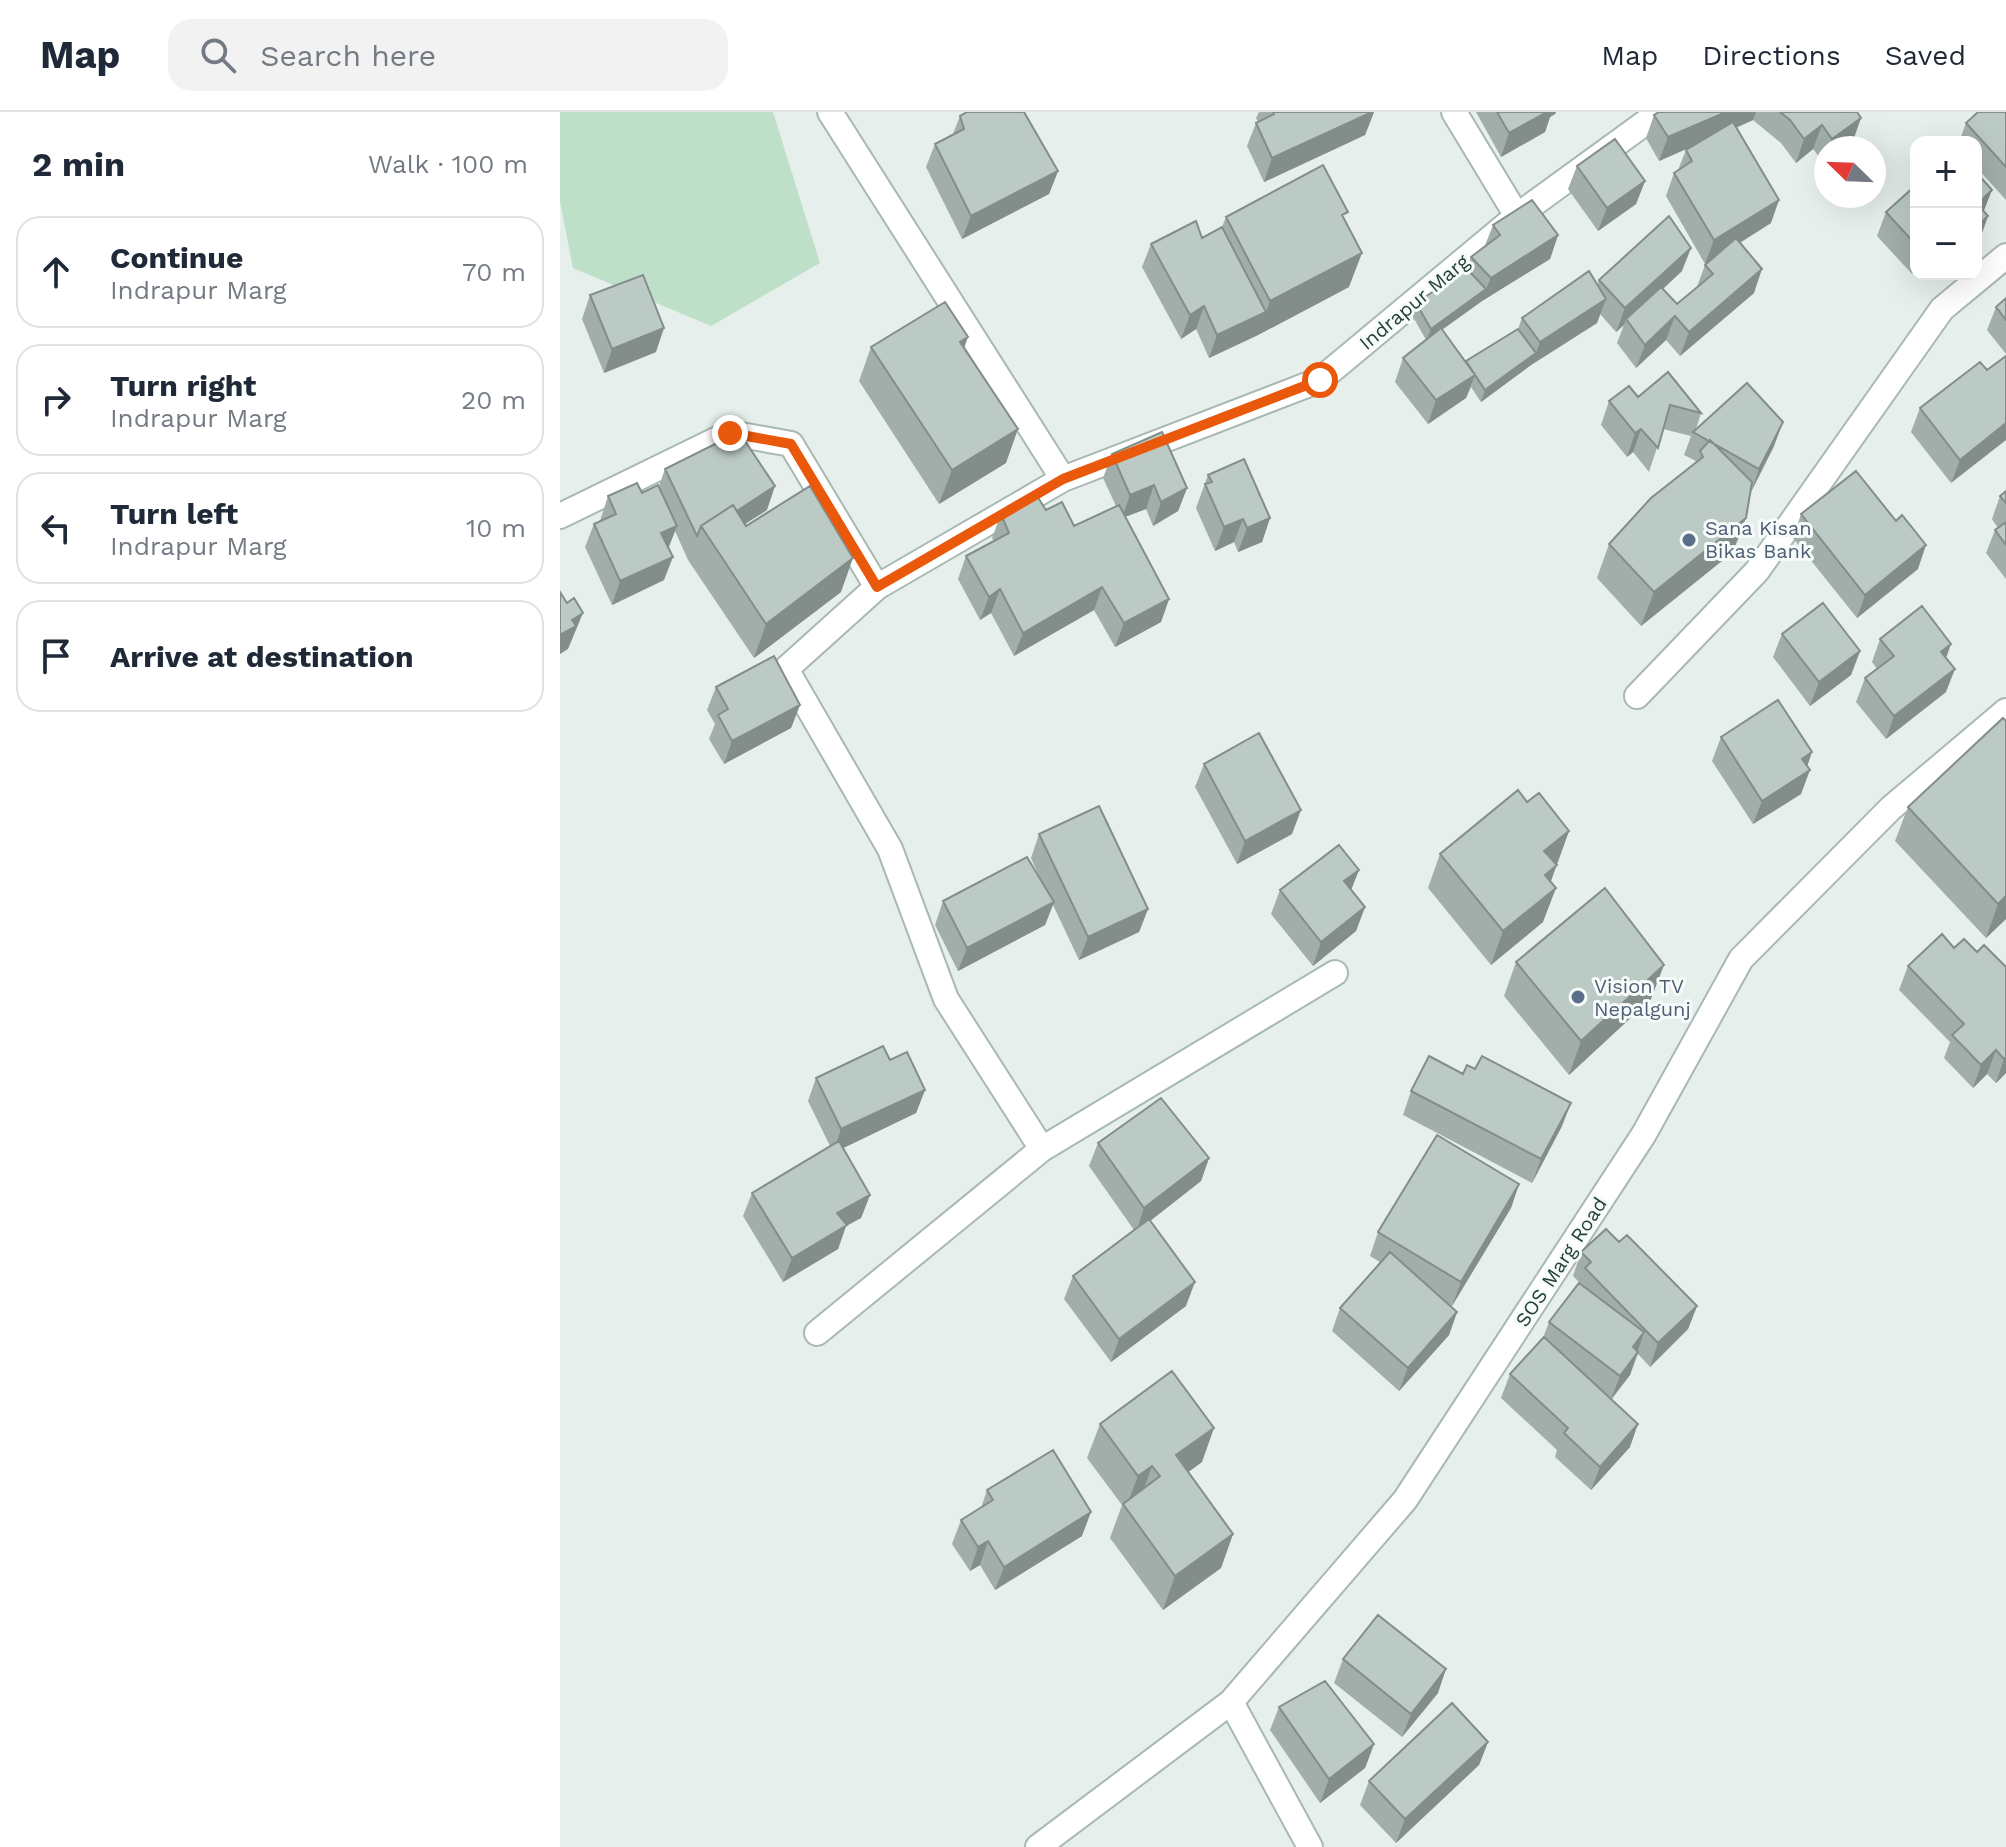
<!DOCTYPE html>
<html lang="en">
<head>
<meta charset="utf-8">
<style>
	body { margin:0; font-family:"Work Sans",sans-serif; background:#f2f2f3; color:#1f2937 }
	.controls { position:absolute; right:24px; top:24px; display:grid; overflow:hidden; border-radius:16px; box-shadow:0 8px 32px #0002 }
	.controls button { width:72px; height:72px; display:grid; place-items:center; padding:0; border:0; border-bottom:2px solid #e0e1e3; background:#fff; color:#1f2937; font:40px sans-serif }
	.compass { position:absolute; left:1254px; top:24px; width:72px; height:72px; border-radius:50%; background:#fff; box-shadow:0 8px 32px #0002; rotate:293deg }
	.stop { position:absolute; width:24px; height:24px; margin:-18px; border:6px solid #ea580c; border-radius:50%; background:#fff }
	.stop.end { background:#ea580c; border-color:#fff; box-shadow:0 2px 8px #0008 }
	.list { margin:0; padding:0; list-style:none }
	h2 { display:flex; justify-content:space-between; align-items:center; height:104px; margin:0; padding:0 32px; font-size:34px }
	h2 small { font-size:26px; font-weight:400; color:#747a83 }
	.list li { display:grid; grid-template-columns:52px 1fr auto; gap:24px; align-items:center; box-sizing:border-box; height:112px; margin:0 16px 16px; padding:0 16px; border:2px solid #e0e1e3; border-radius:24px }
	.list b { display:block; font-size:30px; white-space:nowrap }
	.list p { margin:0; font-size:26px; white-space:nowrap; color:#747a83 }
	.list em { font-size:26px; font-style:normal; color:#747a83 }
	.icon { flex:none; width:44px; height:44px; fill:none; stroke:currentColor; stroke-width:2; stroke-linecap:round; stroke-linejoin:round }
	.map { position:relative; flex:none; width:1446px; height:1735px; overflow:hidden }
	header { display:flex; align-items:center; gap:48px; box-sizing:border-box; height:112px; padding:0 40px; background:#fff; border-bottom:2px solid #e0e1e3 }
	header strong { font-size:38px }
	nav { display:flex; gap:44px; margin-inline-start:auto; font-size:28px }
	.search { width:560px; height:72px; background:#f2f2f3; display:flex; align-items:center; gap:20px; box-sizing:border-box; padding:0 28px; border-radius:24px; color:#747a83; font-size:30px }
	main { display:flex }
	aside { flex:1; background:#fff }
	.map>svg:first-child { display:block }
	.green { fill:#bfe0c8 }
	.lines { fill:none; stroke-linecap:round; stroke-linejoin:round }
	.minor-casing { stroke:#a8b8b2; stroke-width:28 }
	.minor { stroke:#fff; stroke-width:24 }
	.wall { fill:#a1aea9 }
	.shaded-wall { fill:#838d89 }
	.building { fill:#bbcac4; stroke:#838d89; stroke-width:2 }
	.route { stroke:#ea580c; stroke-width:10 }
	.service-dot { fill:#5c6f8a; stroke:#f7fbf9; stroke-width:3 }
	.labels { text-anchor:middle; stroke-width:6; stroke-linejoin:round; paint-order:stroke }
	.street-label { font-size:20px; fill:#24423a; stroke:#f7fbf9 }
	.service-label { font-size:20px; fill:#4e5e75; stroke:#f7fbf9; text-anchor:start }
</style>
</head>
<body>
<header>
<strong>Map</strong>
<div class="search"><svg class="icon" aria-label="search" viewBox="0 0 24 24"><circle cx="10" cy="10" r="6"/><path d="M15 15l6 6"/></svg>Search here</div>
<nav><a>Map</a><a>Directions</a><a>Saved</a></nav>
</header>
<main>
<aside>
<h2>2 min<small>Walk · 100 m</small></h2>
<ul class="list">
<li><svg class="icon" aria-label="ahead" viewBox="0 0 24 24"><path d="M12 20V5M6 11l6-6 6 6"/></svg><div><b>Continue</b><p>Indrapur Marg</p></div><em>70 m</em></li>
<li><svg class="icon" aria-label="right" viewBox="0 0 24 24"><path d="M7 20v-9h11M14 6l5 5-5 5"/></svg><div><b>Turn right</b><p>Indrapur Marg</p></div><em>20 m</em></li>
<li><svg class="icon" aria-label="left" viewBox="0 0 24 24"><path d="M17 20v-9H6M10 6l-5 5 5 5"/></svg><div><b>Turn left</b><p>Indrapur Marg</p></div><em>10 m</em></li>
<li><svg class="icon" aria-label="arrive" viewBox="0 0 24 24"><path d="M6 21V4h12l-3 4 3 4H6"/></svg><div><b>Arrive at destination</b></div></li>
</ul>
</aside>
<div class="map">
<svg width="1446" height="1735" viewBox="0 0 1446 1735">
	<rect width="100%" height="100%" fill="#e6efeb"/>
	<!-- green -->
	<path class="green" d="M0,0H213L260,151L151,214L13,156L0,90Z"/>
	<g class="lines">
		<!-- minor casing -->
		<g class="minor-casing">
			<path id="minor" d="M270,0L503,367
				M894,0L957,104
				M0,404L170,321L231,332L317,475L503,367L760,268L957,104L1100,0
				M317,475L226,557L330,737L386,887L482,1037L775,861
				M1077,584L1197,459L1382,197L1446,144
				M257,1221L482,1037
				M478,1735L671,1590
				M750,1735L671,1590L845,1388L1084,1022L1181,847L1331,696L1446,599"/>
		</g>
		<!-- minor -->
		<use href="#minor" class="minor"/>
	</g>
	<!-- wall -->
	<path class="wall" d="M699,0H814L805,23L704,70L687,34L696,11L698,10L696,6Z
		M916,0H996L995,2L990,5L985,20L941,45Z
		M1099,0H1297L1293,29L1284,36H1266V49L1264,51L1253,37L1236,51L1221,31L1193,8L1176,16L1211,111L1180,131L1194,181L1120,244L1106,228L1076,256L1057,231L1064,213L1056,220L1040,202L1037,211L971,253L921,290L911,275L906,286L868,312L835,270L843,246L866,228L852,203L856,191L907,157L911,145L924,136L933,113L998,123L990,147L922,189L882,218L906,250L958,217L962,206L1037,173L1039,168L1122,159L1103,177L1117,192L1137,175L1145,153L1151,148L1145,152L1106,84L1114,61L1118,58L1126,38L1128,36L1099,49L1086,26L1094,3Z
		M1446,0V88L1416,55V30H1399L1406,11Z
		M400,4L498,59L489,82L402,127L366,55L375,32L393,22Z
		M1017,54L1085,69L1076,92L1038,119L1008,77Z
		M1356,63V159L1352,162L1317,124L1326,100L1351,78Z
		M666,105L785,108L789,175L698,223L649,246L636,217L621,227L582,155L591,132L642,126L662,115Z
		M30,183L96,240L44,261L22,207Z
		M1446,186V242L1427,218L1436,195Z
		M311,235L446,351L379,392L299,269Z
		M1446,244L1391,371L1351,320L1360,296L1427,258Z
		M1078,285L1141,301L1136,317L1214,334L1191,380L1173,440L1081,514L1037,466L1049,432L1135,352L1136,349L1124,343L1131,324L1103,317L1089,360L1073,340L1067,345L1041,313L1049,289Z
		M552,342L627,376L618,399L593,414L586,397L565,405L609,487L601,510L555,535L534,498L454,544L431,501L420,508L398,467L406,444L434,429L432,426L441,402L486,398L514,414L556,394L543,366Z
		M105,357L207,398L185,412L186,414L281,480L194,546L128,448L115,419L108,436L104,468L52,493L25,435L34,412L40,409L48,384L82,381L99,374Z
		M648,363L710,406L702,430L678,440L674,430L655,439L636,396Z
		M1446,379V467L1426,441L1435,418L1438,416L1432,407L1440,384Z
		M1241,402L1336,409L1358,457L1297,506L1233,426Z
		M1222,522L1300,539L1291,563L1250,594L1213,545Z
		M1320,527L1386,546V580L1326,627L1296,590L1305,566L1317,557L1312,550Z
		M156,575L240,593L231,616L164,652L149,627L155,612L147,598Z
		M1446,609V807L1426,826L1335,729L1348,695Z
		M1161,625L1247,654L1241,682L1193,712L1152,649Z
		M644,652L732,722L677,752L635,675Z
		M967,690L1009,719L991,769L983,810L931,853L868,776L880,742Z
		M479,722L588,797L579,820L519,848L493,793L485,813L398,859L375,813L383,789L482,771L471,746Z
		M720,778H791L805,795L796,819L753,854L711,802Z
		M1394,836L1417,840L1446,855V961L1436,971L1427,962L1413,976L1384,946L1390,930L1339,878L1348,854Z
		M956,850L1091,887L1009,963L944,884Z
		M330,948L365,978L356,1001L283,1036L310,1083L301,1106L286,1114L278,1137L223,1170L183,1104L192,1081L270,1034L248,989L256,966Z
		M851,979L1002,1014L972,1071L843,1003Z
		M538,1031L649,1046L641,1069L590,1109L626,1194L551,1250L504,1187L513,1164L574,1118L529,1054Z
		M959,1072L951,1096L892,1194L886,1190L897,1200L889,1223L839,1279L772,1219L780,1196L820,1150L810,1144L818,1120Z
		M1059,1130L1137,1194L1128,1217L1090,1255L1078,1242L1070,1263L1052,1287L1070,1335L1031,1378L995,1345L997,1338L941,1286L950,1262L983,1226L989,1210L1020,1171L1013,1164L1021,1140Z
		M540,1312L642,1350L628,1360L673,1422L661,1456L603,1498L550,1426L562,1393L527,1346Z
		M427,1378L522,1424L435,1478L420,1453L410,1459L392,1432L401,1408L421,1396Z
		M783,1547L878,1581L842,1625L774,1571Z
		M719,1595L814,1632L805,1656L760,1691L710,1618Z
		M928,1630L919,1653L836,1731L800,1693L809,1669Z"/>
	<!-- shaded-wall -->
	<path class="shaded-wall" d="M812,0H814L805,23L704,70L712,46Z
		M984,0H996L995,2L990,5L985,20L941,45L949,21Z
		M1166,0H1196L1193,8L1099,49L1108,25Z
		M1301,6L1293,29L1284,36H1269L1272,27Z
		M1262,13L1253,37L1236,51L1244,27Z
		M498,59L489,82L402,127L411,104Z
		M1085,69L1076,92L1038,119L1047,96Z
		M1432,78L1423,101L1417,92Z
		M1219,88L1211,111L1145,152L1154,128Z
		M1428,104L1420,127L1416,131V115Z
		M998,123L990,147L922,189L866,229L871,217L926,177L931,166Z
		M1131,136L1122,159L1068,209L1066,207L1064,213L1056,220L1065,196Z
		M802,141L789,175L698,223L710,189Z
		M1202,157L1194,181L1120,244L1129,220Z
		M1046,187L1037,211L971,253L921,290L925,278L976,241L980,230Z
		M644,194L636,217L621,227L630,203Z
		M706,200L698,223L649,246L657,223Z
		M1115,204L1106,228L1076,256L1085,233Z
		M104,216L96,240L44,261L52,237Z
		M408,225L396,259L400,230Z
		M915,263L906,286L868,312L876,288Z
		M1223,310L1214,334L1191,380L1199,357Z
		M1446,311V328L1391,371L1400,348Z
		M458,317L446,351L379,392L392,358Z
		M1081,317L1073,340L1067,345L1075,321Z
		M594,373L586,397L562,406L570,383Z
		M215,374L207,398L153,432L144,419Z
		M627,376L618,399L593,414L601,390Z
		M710,406L702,430L678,440L687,416Z
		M1186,406L1173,440L1081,514L1094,480Z
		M683,407L674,430L655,439L664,415Z
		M117,414L108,437L101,421Z
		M1366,433L1358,457L1297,506L1305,483Z
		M113,445L104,468L52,493L60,469Z
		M293,446L281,480L194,546L206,512Z
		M542,475L534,498L454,544L463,521Z
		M440,477L431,501L420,508L429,485Z
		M609,487L601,510L555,535L564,511Z
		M23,501L8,537L0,542V523L12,508Z
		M1391,532L1383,555L1381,540Z
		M1300,539L1291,563L1250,594L1259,570Z
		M1395,557L1386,580L1326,627L1334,604Z
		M240,593L231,616L164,652L172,629Z
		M1252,640L1245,661L1250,658L1241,682L1193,712L1202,689L1242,647Z
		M741,698L732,722L677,752L685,729Z
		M1009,719L985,785L996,776L983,810L931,853L943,819L984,739Z
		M799,758L790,781L784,769Z
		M1446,784V807L1426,826L1438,792Z
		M494,790L485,813L398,859L407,836Z
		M805,795L796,819L753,854L761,830Z
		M588,797L579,820L519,848L528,825Z
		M1104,853L1091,887L1009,963L1021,929Z
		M1436,938L1427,962L1413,976L1421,953Z
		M1446,946V961L1436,971L1444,947Z
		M365,978L356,1001L273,1041L281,1017Z
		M1011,991L1002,1014L972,1071L981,1047Z
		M649,1046L641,1069L576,1120L584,1096Z
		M959,1072L951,1096L892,1194L901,1170Z
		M310,1083L301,1106L286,1114L278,1137L223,1170L232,1146L277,1101Z
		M635,1170L626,1194L551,1250L559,1227Z
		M1137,1194L1128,1217L1090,1255L1098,1231Z
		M897,1200L889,1223L839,1279L848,1256Z
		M1084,1220L1070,1263L1051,1287L1060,1264L1073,1235Z
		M1078,1312L1070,1335L1031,1378L1040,1355Z
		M654,1316L642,1350L604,1378L616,1343Z
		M592,1354L580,1388L565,1398L578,1364Z
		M531,1400L522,1424L435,1478L444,1455Z
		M673,1422L661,1456L603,1498L615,1464Z
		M428,1429L420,1453L410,1459L418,1435Z
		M886,1557L878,1581L842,1625L851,1602Z
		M928,1630L919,1653L836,1731L845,1707Z
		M814,1632L805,1656L760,1691L769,1667Z"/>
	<!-- building -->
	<path class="building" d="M407,0H464L498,59L411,104L375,32L404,17L400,4Z
		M713,0H812L712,46L696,11L714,2Z
		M937,0H987L949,21Z
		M1099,0H1166L1108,25L1094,3Z
		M1220,0H1297L1301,6L1272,27L1262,13L1244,27L1230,8Z
		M1418,0H1446V55L1406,11Z
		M1173,10L1219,88L1154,128L1114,61L1132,49L1126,38Z
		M1055,27L1085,69L1047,96L1017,54Z
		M763,53L788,100L782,103L802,141L710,189L666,105Z
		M1416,60L1432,78L1417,92L1428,104L1416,115Z
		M1356,73V133L1326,100Z
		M972,88L998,123L931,166L911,145L940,123L933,113Z
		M1109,104L1131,136L1065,196L1039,168Z
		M636,109L642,126L662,115L706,200L657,223L644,194L630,203L591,132Z
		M1176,126L1202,157L1129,220L1115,204L1085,233L1066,207L1101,175L1117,192L1153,162L1145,153Z
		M907,157L926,177L871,217L856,191Z
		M1029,159L1046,187L980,230L962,206Z
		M83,163L104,216L52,237L30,183Z
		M1446,186V208L1436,195Z
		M385,190L408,225L400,230L458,317L392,358L311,235Z
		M881,216L915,263L876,288L843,246Z
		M958,217L976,241L925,278L906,249Z
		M1446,244V311L1400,348L1360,296L1420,250L1427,258Z
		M1108,260L1141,301L1110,293L1098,336L1081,317L1075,321L1049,289L1069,274L1078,285Z
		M1187,271L1223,310L1199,357L1133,320Z
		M179,320L215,374L177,399L173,393L141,414L137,424L105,357Z
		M602,320L627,376L601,390L594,373L570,383L552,342Z
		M1150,328L1192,370L1186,406L1094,480L1049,432L1091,386L1143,345L1140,339Z
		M684,347L710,406L687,416L683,407L664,415L645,372L652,370L648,363Z
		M1296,359L1336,409L1342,403L1366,433L1305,483L1241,402Z
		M77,371L82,381L98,373L117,414L101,421L113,445L60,469L34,412L56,402L48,384Z
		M250,374L293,446L206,512L141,414L173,393L186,414Z
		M1446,379V391L1440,384Z
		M477,384L486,398L502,390L514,414L559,393L609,487L564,511L542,475L463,521L440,477L429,485L406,444L449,421L441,402Z
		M1446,410V433L1435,418Z
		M0,480L7,491L14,486L23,501L12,508L16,514L0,523Z
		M1263,491L1300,539L1259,570L1222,522Z
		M1362,494L1391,532L1381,540L1395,557L1334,604L1305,566L1334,544L1320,527Z
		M214,544L240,593L172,629L158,603L168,597L156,575Z
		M1218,588L1252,640L1242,647L1250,658L1202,689L1161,625Z
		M1443,606L1446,609V784L1438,792L1348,695Z
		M699,621L741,698L685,729L644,652Z
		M958,678L967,690L979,681L1009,719L984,739L997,753L985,763L996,776L943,819L880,742Z
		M539,694L588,797L528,825L479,722Z
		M779,733L799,758L784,769L805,795L761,830L720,778Z
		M467,745L494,790L407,836L383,789Z
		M1045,776L1104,853L1021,929L956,850Z
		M1382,822L1394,836L1404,827L1417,840L1424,833L1446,855V946L1444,947L1436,938L1421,953L1392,923L1404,912L1348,854Z
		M323,934L330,948L347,940L365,978L281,1017L256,966Z
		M869,944L903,962L907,953L915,957L922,944L1011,991L981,1047L851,979Z
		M601,986L649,1046L584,1096L538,1031Z
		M877,1023L959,1072L901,1170L818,1120Z
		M279,1029L310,1083L277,1101L287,1113L232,1146L192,1081Z
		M589,1107L635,1170L559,1227L513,1164Z
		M1046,1117L1059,1130L1067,1123L1137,1194L1098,1231L1025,1156L1031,1150L1021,1140Z
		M830,1140L897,1200L848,1256L780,1196Z
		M1019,1171L1084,1220L1073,1235L1078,1240L1060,1264L989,1210Z
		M984,1225L1078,1312L1040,1355L1004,1321L1008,1316L950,1262Z
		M612,1259L654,1316L616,1343L673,1422L615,1464L563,1392L600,1364L592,1354L578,1364L540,1312Z
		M493,1338L531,1400L444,1455L428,1429L418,1435L401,1408L433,1388L427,1378Z
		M818,1503L886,1557L851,1602L783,1547Z
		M765,1569L814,1632L769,1667L719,1595Z
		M892,1591L928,1630L845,1707L809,1669Z"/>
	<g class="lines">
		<!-- route -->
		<path class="route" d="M170,321L231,332L317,475L503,367L760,268"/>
	</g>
	<!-- markers -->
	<g class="service-dot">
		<circle cx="1129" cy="428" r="8"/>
		<circle cx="1018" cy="885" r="8"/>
	</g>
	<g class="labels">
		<!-- street labels -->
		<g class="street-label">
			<text transform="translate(854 190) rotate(-40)" y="7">Indrapur Marg</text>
			<text transform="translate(1001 1150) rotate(-57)" y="7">SOS Marg Road</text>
		</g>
		<!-- service labels -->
		<g class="service-label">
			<text x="1145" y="423">Sana Kisan<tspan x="1145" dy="23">Bikas Bank</tspan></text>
			<text x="1034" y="881">Vision TV<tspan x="1034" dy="23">Nepalgunj</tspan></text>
		</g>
	</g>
</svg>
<div class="controls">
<button>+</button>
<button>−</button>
</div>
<svg class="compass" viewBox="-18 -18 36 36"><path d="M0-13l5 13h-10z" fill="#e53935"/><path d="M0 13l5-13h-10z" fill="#747a83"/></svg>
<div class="stop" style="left:760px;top:268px"></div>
<div class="stop end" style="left:170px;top:321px"></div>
</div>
</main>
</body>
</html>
